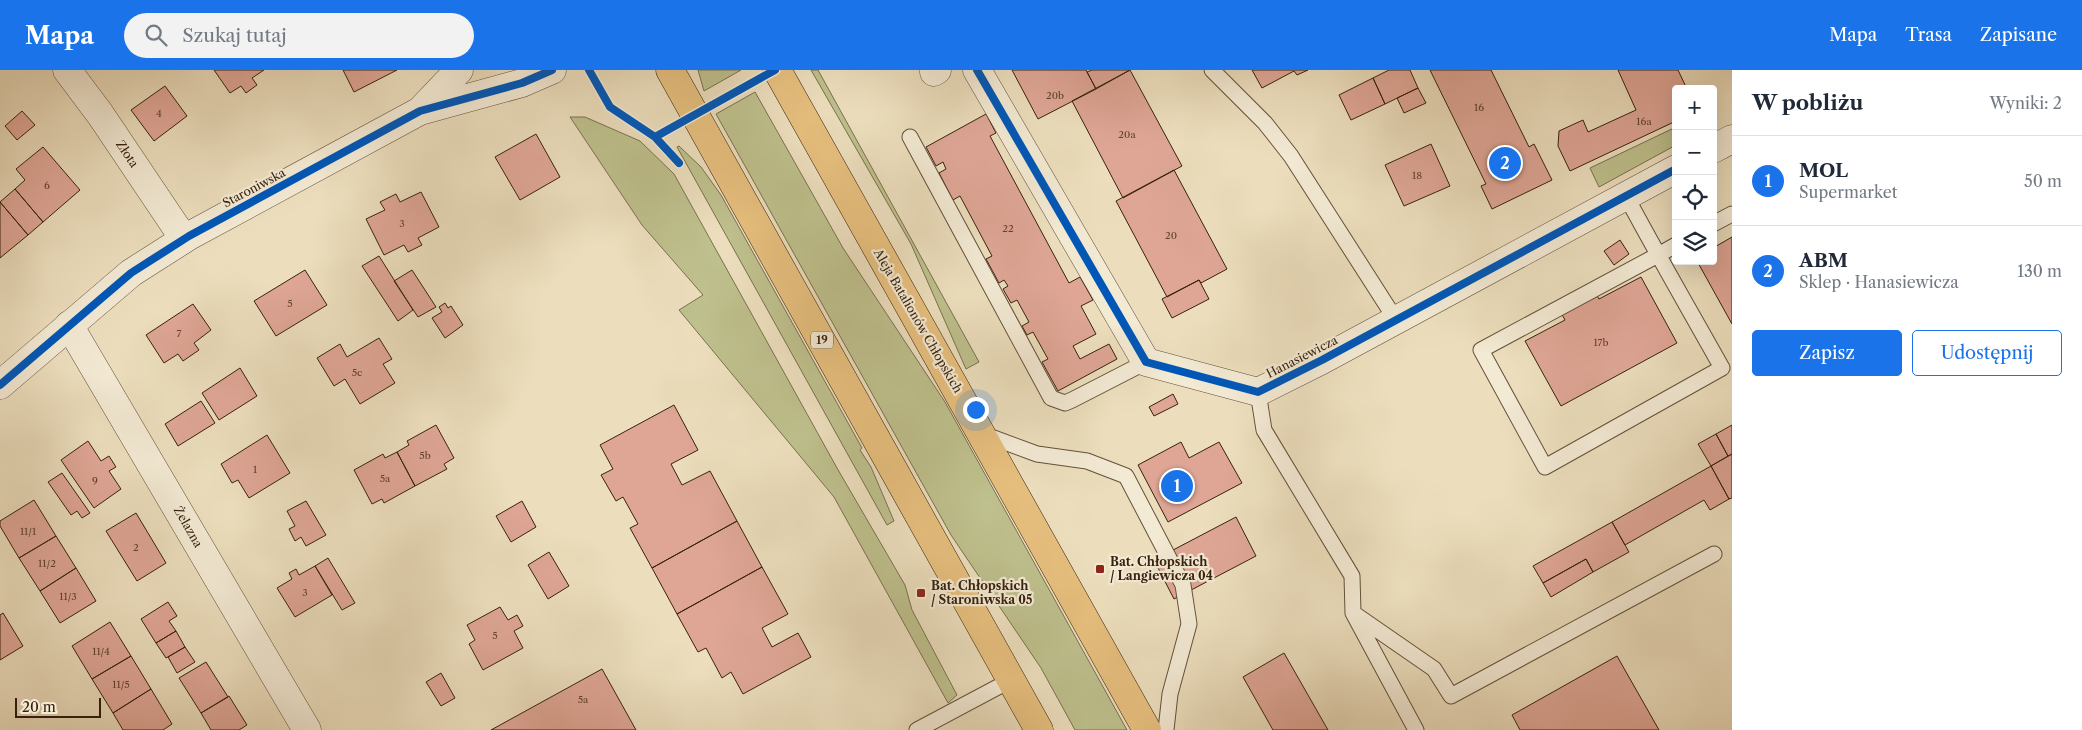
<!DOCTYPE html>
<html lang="pl">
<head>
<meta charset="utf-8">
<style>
	body { margin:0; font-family:"Libre Caslon Text",serif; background:#f2f2f3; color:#1f2937 }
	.controls { position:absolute; right:15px; top:15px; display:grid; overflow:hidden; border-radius:5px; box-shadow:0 5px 20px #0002 }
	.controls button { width:45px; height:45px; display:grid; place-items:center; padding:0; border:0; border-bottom:1px solid #e0e1e3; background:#fff; color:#1f2937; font:25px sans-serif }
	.scale { position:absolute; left:15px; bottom:12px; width:86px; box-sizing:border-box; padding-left:5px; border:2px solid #37210e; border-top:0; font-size:14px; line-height:18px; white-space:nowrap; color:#37210e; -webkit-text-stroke:4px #f3ead4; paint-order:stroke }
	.you { position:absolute; left:975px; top:339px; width:18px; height:18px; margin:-12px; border:4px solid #fff; border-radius:50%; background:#1a73e8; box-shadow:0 0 0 8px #1a73e833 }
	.badge { display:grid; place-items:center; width:32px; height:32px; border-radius:50%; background:#1a73e8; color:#fff; font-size:16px; font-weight:700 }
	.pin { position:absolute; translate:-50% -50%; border:2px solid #fff; box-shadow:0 1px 5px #0006 }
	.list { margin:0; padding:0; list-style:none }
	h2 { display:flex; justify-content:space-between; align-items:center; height:65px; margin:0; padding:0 20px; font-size:21px }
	h2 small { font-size:16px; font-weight:400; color:#747a83 }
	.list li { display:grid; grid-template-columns:32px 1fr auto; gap:15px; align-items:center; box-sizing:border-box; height:90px; padding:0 20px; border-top:1px solid #e0e1e3 }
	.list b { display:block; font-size:19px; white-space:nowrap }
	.list p { margin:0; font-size:16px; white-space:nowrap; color:#747a83 }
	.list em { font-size:16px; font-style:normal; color:#747a83 }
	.actions { display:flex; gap:10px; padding:15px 20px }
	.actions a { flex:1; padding:11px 0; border:1px solid #1a73e8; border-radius:5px; text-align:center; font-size:18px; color:#1a73e8 }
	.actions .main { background:#1a73e8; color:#fff }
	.icon { flex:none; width:28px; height:28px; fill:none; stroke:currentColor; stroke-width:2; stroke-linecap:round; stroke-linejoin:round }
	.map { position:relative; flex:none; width:1732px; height:660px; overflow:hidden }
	header { display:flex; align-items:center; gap:30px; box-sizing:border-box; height:70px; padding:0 25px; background:#1a73e8; color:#fff }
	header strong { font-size:24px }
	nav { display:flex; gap:28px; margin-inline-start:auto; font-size:18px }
	.search { width:350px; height:45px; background:#f2f2f3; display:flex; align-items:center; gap:12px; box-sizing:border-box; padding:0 18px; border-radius:28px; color:#747a83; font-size:19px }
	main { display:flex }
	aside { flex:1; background:#fff }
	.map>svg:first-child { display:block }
	.green { fill:#bec08d; stroke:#7a704e }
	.building { fill:#dfa696; stroke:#37210e }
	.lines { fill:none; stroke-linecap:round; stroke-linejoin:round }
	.service-casing { stroke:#64503a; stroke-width:17 }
	.minor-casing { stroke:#64503a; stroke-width:29 }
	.tertiary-casing { stroke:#64503a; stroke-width:29 }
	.primary-casing { stroke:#37210e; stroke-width:29 }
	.service { stroke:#f3ead4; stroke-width:15 }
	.minor { stroke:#f3ead4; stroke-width:28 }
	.tertiary { stroke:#f3ead4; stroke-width:28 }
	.primary { stroke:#e6bf7e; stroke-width:28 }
	.cycleway-casing { stroke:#f3ead4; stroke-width:11 }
	.cycleway { stroke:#0057b8; stroke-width:8 }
	.poi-dot { fill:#8f2418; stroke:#f3ead4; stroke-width:2 }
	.labels { text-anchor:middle; stroke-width:4.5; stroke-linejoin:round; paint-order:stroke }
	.number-label { font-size:10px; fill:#614230 }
	.shield { fill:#f3ead4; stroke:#6f5d49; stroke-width:1 }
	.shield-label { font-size:11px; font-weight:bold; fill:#37210e }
	.street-label { font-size:12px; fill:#37210e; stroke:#f3ead4 }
	.poi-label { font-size:12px; font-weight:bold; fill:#37210e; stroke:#f3ead4; text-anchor:start }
</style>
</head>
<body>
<header>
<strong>Mapa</strong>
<div class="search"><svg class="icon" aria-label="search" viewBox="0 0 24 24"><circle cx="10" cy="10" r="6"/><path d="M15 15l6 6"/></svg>Szukaj tutaj</div>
<nav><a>Mapa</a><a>Trasa</a><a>Zapisane</a></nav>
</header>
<main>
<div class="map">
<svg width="1732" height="660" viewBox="0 0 1732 660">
	<rect width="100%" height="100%" fill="#ecdebd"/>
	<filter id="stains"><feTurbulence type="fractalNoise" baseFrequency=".004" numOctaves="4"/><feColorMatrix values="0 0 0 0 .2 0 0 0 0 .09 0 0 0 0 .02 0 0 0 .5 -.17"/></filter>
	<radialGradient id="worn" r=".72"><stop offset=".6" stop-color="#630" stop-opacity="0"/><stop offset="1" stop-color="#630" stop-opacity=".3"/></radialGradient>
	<!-- green -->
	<path class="green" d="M698,0H741L704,21Z
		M811,0H818L979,292L966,299L911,174Z
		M755,22L843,178L945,332L1127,660H1075L1041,598L951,465L716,44Z
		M570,47H585L640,71L674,104L837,398L905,515L912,540L957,625L948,633L834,427L679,240L703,225L642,155Z
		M1676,57V75L1599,117L1590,98Z
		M679,76L701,97L721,125L862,378L860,380L871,397L894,451L887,455L677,77Z"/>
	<!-- building -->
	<path class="building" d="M214,0H264L252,8L257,15L246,23L241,16L230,23Z
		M343,0H397L354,22Z
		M1012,0H1086L1096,19L1038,49Z
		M1092,0H1130L1096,19L1087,2Z
		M1130,0L1182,96L1123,128L1072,31Z
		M1252,0H1308L1297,5L1294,1L1262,18Z
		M1389,0H1410L1418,18L1385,34L1373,8Z
		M1430,0H1491L1529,77L1534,74L1552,110L1492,139L1481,116L1486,114Z
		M1618,0H1678L1687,19H1676V51L1570,101L1558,76L1559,61L1583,50L1588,62L1636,40Z
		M1373,8L1385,34L1351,50L1339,25Z
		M165,16L187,46L154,71L131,40Z
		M1418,18L1426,33L1404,43L1397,28Z
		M22,41L35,55L17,70L5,56Z
		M986,44L996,63L990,66L1069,213L1080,207L1093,230L1081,236L1096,264L1073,276L1080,289L1109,274L1117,289L1058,321L1042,292L1048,289L1033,262L1027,265L1022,256L1029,252L1017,230L1011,233L1003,219L1008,216L1004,210L999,213L986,189L992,186L960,126L953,130L939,103L946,99L943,92L936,96L926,77Z
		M536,64L560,107L520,130L495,87Z
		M1431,74L1450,116L1404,136L1385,95Z
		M43,77L80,120L43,152L15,119L25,110L16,99Z
		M1174,100L1227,199L1201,213L1199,210L1167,227L1116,131Z
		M15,119L43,152L28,165L0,132Z
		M421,122L439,157L418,168L422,175L408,182L404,175L384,185L366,149L385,140L380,132L396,124L400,132Z
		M0,132L28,165L0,188Z
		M1732,167V254L1697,191H1713V178Z
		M1620,170L1629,184L1614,195L1604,181Z
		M379,186L413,240L398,251L362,196Z
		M305,200L327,235L276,266L254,231Z
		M412,200L436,237L418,247L394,211Z
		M1641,207L1677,273L1561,336L1525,271L1565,250L1560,241L1595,222L1599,229Z
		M1199,210L1209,229L1172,248L1162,229Z
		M445,233L448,238L451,236L463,255L445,268L432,248L442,242L439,237Z
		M193,234L211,260L194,273L199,280L183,291L178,284L164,293L146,265Z
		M379,268L392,289L383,294L395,313L360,334L345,309L334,316L317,288L340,274L347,287Z
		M240,298L257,326L219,350L202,323Z
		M1173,324L1178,334L1154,346L1149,337Z
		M201,331L215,353L178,376L165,354Z
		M674,335L698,380L671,394L682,415L710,401L737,451L652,498L630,458L638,454L623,427L616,431L601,405L613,399L600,375Z
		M436,355L454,388L444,394L447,399L415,416L397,382L409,375L407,371Z
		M1732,355V384L1728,386L1716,364Z
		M1716,364L1728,386L1711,396L1698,374Z
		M267,365L290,403L249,428L238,410L232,413L221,394Z
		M88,371L101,391L109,386L116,397L109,401L121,419L94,438L61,390Z
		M1181,372L1189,388L1219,372L1242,413L1168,452L1138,395Z
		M397,382L415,416L384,433L382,429L372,434L354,400L383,384L385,388Z
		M1732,384V428L1729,429L1711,396Z
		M1711,396L1729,429L1710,440L1704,430L1625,475L1612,452Z
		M62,403L90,443L82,448L77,441L71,445L48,412Z
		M34,430L56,466L19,488L0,456V451Z
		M306,431L326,465L306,476L301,467L295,471L289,459L295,456L287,441Z
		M522,431L536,457L511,472L496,446Z
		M136,443L166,493L137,511L106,461Z
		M1236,447L1256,486L1174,529L1154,490Z
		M737,451L762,497L677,544L652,498Z
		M1612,452L1629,482L1593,502L1586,489L1543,513L1533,496Z
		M56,466L76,498L40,521L19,488Z
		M549,482L569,516L548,529L528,495Z
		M328,488L355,533L342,540L315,496Z
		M1586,489L1593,502L1551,527L1543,513Z
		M315,496L332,525L295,547L277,518L292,509L289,503L296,499L299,505Z
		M762,497L788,544L762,558L772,577L798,563L811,587L743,624L731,602L722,608L706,578L698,582L677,544Z
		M76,498L96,531L60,553L40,521Z
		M168,532L177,546L169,551L176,561L156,573L141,549Z
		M500,537L508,550L517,545L523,556L514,561L523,578L483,600L469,574L475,570L467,555Z
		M3,543L23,576L0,590V545Z
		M110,552L131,586L92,609L72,576Z
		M176,561L185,577L166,588L156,573Z
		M185,577L195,592L177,603L168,587Z
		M1284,583L1328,660H1273L1243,607Z
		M131,586L151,619L113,643L92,609Z
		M1617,586L1659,660H1520L1512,645Z
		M206,592L228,627L201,643L179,608Z
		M602,599L636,660H491Z
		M441,603L455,628L441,636L426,612Z
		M151,619L172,654L163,660H123L113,643Z
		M229,626L247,655L239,660H211L201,643Z"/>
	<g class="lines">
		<!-- service casing -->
		<g class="service-casing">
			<path id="service" d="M1212,0L1265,53L1291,86L1396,250
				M910,67L1051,328L1065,333L1072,330L1146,292
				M1626,126C1657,184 1690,241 1722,298L1545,397L1481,280L1658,185L1676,175
				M1713,154L1732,144
				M1258,322L1264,360L1352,506L1353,543L1416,660
				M983,364L1037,384L1087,391L1126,406L1183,515L1189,554L1170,624L1166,660
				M1353,543L1434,599L1451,626L1714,484
				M917,660L1011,610"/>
		</g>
		<!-- minor casing -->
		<g class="minor-casing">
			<path id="minor" d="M67,0L100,44L184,169
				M977,0L1146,292L1258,322L1322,290L1676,99
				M934,2L937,0
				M1713,79L1732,69
				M69,255L307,660"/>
		</g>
		<!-- tertiary casing -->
		<g class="tertiary-casing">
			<path id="tertiary" d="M421,40L459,0
				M0,315L131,203L189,166L420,41L522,13L552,0"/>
		</g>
		<!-- primary casing -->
		<g class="primary-casing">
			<path id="primary" d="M670,0L1039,660
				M777,0L1147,660"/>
		</g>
		<!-- service -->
		<use href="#service" class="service"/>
		<!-- minor -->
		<use href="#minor" class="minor"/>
		<!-- tertiary -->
		<use href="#tertiary" class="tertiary"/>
		<!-- primary -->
		<use href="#primary" class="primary"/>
		<!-- cycleway casing -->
		<g class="cycleway-casing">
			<path id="cycleway" d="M589,0L610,37L655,67L679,93
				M977,0L1146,292L1258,322L1322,290L1676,99
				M655,67L775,0
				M0,315L131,203L189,166L420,41L522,13L552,0"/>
		</g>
		<!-- cycleway -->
		<use href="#cycleway" class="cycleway"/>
	</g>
	<!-- markers -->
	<g class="poi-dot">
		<rect x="1095" y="494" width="10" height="10" rx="2.5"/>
		<rect x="916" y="518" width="10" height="10" rx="2.5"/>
	</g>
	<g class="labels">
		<!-- number labels -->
		<g class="number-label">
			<text x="1055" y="29">20b</text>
			<text x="1479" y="41">16</text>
			<text x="159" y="47">4</text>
			<text x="1644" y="55">16a</text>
			<text x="1127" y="68">20a</text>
			<text x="1417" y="109">18</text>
			<text x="47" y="119">6</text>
			<text x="402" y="157">3</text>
			<text x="1008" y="162">22</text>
			<text x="1171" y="169">20</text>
			<text x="290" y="237">5</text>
			<text x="179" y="267">7</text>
			<text x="1601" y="276">17b</text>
			<text x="357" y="306">5c</text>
			<text x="425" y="389">5b</text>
			<text x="255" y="403">1</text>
			<text x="385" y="412">5a</text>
			<text x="95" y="414">9</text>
			<text x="28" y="465">11/1</text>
			<text x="136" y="481">2</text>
			<text x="47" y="497">11/2</text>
			<text x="305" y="526">3</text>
			<text x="68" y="530">11/3</text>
			<text x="495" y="569">5</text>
			<text x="101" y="585">11/4</text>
			<text x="121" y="618">11/5</text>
			<text x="583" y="633">5a</text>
		</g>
		<!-- shield labels -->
		<rect class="shield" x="811" y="261.5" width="22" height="17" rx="4"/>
		<g class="shield-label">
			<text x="822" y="274">19</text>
		</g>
		<!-- street labels -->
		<g class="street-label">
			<text transform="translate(127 84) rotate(56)" y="4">Złota</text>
			<text transform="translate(254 118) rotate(-28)" y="4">Staroniwska</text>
			<text transform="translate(918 251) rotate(60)" y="4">Aleja Batalionów Chłopskich</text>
			<text transform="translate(1302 287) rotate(-27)" y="4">Hanasiewicza</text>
			<text transform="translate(188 457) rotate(60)" y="4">Żelazna</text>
		</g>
		<!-- poi labels -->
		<g class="poi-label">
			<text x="1110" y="496">Bat. Chłopskich<tspan x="1110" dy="14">/ Langiewicza 04</tspan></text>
			<text x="931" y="520">Bat. Chłopskich<tspan x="931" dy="14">/ Staroniwska 05</tspan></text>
		</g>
	</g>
	<rect width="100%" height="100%" filter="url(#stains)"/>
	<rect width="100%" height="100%" fill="url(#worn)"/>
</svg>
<div class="controls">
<button>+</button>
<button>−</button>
<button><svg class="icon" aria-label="locate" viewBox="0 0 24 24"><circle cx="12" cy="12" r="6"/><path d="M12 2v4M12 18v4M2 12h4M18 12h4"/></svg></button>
<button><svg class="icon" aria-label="layers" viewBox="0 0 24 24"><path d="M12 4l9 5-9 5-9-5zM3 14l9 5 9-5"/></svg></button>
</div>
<div class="scale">20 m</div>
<div class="you"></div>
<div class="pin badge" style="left:1177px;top:416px">1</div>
<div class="pin badge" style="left:1505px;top:93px">2</div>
</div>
<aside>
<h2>W pobliżu<small>Wyniki: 2</small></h2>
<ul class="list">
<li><span class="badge">1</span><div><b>MOL</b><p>Supermarket</p></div><em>50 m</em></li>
<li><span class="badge">2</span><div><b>ABM</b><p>Sklep · Hanasiewicza</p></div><em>130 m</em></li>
</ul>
<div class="actions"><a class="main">Zapisz</a><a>Udostępnij</a></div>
</aside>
</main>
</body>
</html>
